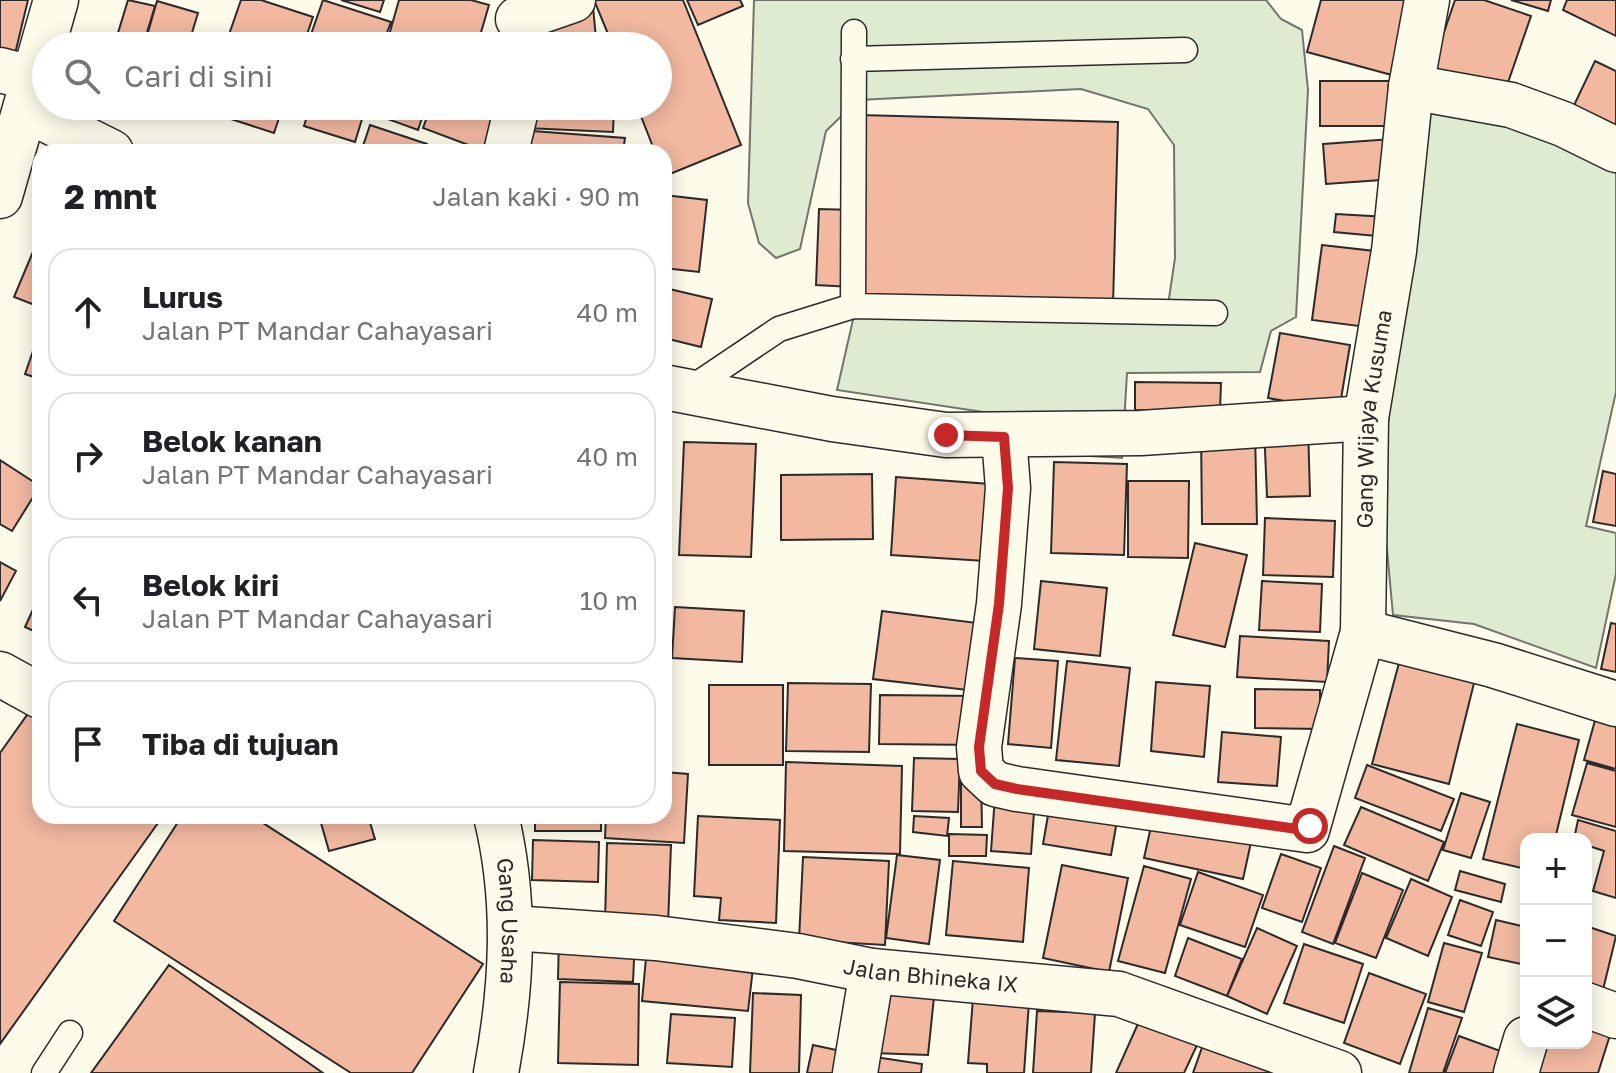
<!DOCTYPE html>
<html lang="id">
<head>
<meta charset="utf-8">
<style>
	body { margin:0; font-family:"Golos Text",sans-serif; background:#f6f6f6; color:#202124 }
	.controls { position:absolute; right:24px; bottom:24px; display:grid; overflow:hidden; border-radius:16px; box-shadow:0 4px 20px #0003 }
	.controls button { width:72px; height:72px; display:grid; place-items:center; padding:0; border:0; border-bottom:2px solid #e0e0e0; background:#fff; color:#202124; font:40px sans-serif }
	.stop { position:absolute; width:24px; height:24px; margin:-18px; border:6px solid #c62828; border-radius:50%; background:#fff }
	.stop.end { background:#c62828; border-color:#fff; box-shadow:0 2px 8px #0008 }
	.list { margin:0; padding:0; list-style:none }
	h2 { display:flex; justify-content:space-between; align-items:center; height:104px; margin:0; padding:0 32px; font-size:34px }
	h2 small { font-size:26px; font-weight:400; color:#757577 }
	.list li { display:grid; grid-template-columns:52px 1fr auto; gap:24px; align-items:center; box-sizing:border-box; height:128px; margin:0 16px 16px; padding:0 16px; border:2px solid #e0e0e0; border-radius:24px }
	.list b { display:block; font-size:30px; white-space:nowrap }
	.list p { margin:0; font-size:26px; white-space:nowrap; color:#757577 }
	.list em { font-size:26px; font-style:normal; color:#757577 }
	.icon { flex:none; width:44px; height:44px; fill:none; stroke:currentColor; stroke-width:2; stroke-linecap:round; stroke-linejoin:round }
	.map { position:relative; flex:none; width:1616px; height:1073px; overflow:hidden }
	.search { position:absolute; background:#fff; box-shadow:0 4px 20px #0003; left:32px; top:32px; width:640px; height:88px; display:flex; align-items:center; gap:20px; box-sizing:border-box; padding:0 28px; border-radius:44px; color:#757577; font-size:30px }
	.panel { position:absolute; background:#fff; box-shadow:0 4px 20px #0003; left:32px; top:144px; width:640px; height:680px; border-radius:24px }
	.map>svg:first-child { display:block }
	.green { fill:#deebd1; stroke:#74746e; stroke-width:2 }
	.building { fill:#f2b8a0; stroke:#2b2b2b; stroke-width:2 }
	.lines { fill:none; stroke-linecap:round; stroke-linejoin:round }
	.lane-casing { stroke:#2b2b2b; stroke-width:27 }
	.street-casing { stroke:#2b2b2b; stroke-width:47 }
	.secondary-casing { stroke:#2b2b2b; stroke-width:47 }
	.lane { stroke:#fdfbea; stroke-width:24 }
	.street { stroke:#fdfbea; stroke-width:44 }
	.secondary { stroke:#fdfbea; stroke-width:44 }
	.route { stroke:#c62828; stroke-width:10 }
	.labels { text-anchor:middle; stroke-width:6; stroke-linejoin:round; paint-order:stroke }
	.street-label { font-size:22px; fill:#2b2b2b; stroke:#fdfbea }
</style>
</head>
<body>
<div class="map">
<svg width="1616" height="1073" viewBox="0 0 1616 1073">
	<rect width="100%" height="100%" fill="#fdfbea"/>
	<!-- green -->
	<path class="green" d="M754,0H1266L1281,19L1302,30L1308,90L1296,317L1271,331L1260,372L1127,373L1122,458L1057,454L1049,422L837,390L855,311L1167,312L1175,258L1174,145L1148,109L1081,89L858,100L826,131L800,249L776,258L759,243L748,203Z
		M1421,95L1616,158V392L1586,526L1616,533V574L1596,668L1474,624L1393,615L1375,419Z"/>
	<!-- building -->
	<path class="building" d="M0,0H28L15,54L0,50Z
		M128,0L155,6L143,46H114Z
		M241,0H261L313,17L303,46H225Z
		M323,0L391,22L382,46H307Z
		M341,0H384L380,12Z
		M399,0H471L489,5L477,46H386Z
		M594,0H683L741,145L665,176L664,152H655L637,106H658V46H613Z
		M687,0H740L743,6L698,25Z
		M1321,0H1420L1399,77L1307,52Z
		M1455,0H1484L1531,16L1504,94L1431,70Z
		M1511,0H1551L1548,11Z
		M1567,0H1616V36L1563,10Z
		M157,1L198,13L188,46H144Z
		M593,6L596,39L545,43L543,11Z
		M1595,61L1616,71V143L1567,120Z
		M1320,81H1389V126H1320Z
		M205,106H283L274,133L203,110Z
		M310,106H366L355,142L304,126Z
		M377,106H426L418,130L374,114Z
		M431,106H512L487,152L423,128Z
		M527,106H614L613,132L526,128Z
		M860,115L1118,122L1113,305L856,298Z
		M370,125L427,144L425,152H361Z
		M519,130L625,138L623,152H517Z
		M1392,139L1395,179L1326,184L1323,144Z
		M664,195L707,200L699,272L664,268Z
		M819,209L854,210L852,287L816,285Z
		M1336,214L1388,217L1387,237L1334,232Z
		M40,235V307L14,297Z
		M1322,245L1383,252L1374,328L1312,320Z
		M665,288L712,299L701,347L664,338Z
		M40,331V379L25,374Z
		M1280,333L1350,345L1339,411L1268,398Z
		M1135,382L1221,383L1220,411L1135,410Z
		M1308,425L1310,496L1267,497L1264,427Z
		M1201,431H1255L1257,524H1202Z
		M684,442L756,444L751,557L679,555Z
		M0,460L40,486L12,531L0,524Z
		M1054,462L1127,464L1124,555L1051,553Z
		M1603,471L1616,474V526L1593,522Z
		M872,474L873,539L781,540V475Z
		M896,477L990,484L985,561L891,555Z
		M1128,481H1189L1188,558L1128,557Z
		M1265,518L1335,521L1333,577L1263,575Z
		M1195,543L1247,555L1225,647L1173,635Z
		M0,562L16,571L0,601Z
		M1041,581L1107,588L1100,656L1034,649Z
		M1262,581L1322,584L1320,632L1259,630Z
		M40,594V634L25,627Z
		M675,607L744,611L742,662L672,658Z
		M664,608H669L668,649H664Z
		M882,611L985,624L976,691L873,679Z
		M1611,623L1616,624V672L1601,669Z
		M1240,636L1329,641L1327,682L1237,677Z
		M1403,648L1478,667L1449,784L1372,764Z
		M1015,658L1058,661L1051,748L1008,744Z
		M1067,661L1130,668L1119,766L1056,760Z
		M1156,682L1210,686L1204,757L1151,751Z
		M788,683L871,684L869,752L786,751Z
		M709,685H783V765H709Z
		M1255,689L1320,690V729L1255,728Z
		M880,695L979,696L978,745L879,744Z
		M664,696H670L669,753H664Z
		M1599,706L1616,711V769L1584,760Z
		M32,708L40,714V816H163L0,1044V753Z
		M1517,724L1579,740L1555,839H1526V869L1483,859Z
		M1222,732L1281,737L1277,786L1218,782Z
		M914,758L960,759L958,812L912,811Z
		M786,762L902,766L900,854L784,851Z
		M1587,763L1616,771V827L1572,815Z
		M1367,765L1454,799L1441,831L1355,798Z
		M664,772L688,774L684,843L605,838L606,816H664Z
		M961,778H981L982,827H961Z
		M1461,793L1490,802L1471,858L1443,850Z
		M995,796L1035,798L1031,854L991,851Z
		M1050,804L1118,815L1111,855L1043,844Z
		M1361,807L1444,842L1428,881L1344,845Z
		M1154,813L1253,833L1243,879L1144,858Z
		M182,816H252L483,964L412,1073H351L114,921Z
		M319,816H368L375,839L329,851Z
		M535,816H601V831H535Z
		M698,816L780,820L776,923L719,920L721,898L694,896Z
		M914,816L949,818L947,836L913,832Z
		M1578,820L1616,831V898L1593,891L1604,851L1586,845V839H1574Z
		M949,834L987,835L986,856H949Z
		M533,840L599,842L598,882L532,880Z
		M607,843L671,845L668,925L605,923Z
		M1334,846L1365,858L1333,944L1302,932Z
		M1281,854L1321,868L1302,922L1262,908Z
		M897,855L940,860L929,944L886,938Z
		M803,857L889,861L885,945L799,940Z
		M953,861L1029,868L1023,942L946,935Z
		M1062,865L1128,878L1109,972L1043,958Z
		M1144,866L1191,879L1165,973L1118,961Z
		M1460,871L1505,884L1501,902L1455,890Z
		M1198,872L1263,895L1245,947L1180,925Z
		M1362,873L1403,890L1376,958L1335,943Z
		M1411,879L1452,897L1428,956L1386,938Z
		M1460,900L1493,912L1481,946L1448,935Z
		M1496,920L1526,927V965L1488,957Z
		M1586,926L1616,936L1602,994L1586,989Z
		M1257,928L1297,946L1267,1014L1227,996Z
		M559,936L635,938L633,982L558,979Z
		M1188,938L1242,959L1227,996L1175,976Z
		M1444,943L1482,953L1464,1012L1428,1002Z
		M1304,944L1363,964L1344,1023L1284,1003Z
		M646,958L753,968L748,1011L642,1001Z
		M169,965L323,1073H91Z
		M1369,973L1426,994L1400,1064L1344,1043Z
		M560,982L639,984L638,1065L558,1063Z
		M882,991L934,997L928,1055L873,1053Z
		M753,993L801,995L799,1073H750Z
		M973,998L1029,1002L1024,1073H987V1064L968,1063Z
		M1428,1008L1462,1018L1443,1073H1409Z
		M1037,1011L1095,1013L1091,1073H1033Z
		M671,1014L735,1018L732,1067L667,1063Z
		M1141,1017L1198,1043L1184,1073H1116Z
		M1586,1025L1611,1032L1598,1073H1527L1536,1043H1586Z
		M1459,1036L1517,1057L1511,1073H1445Z
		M1205,1039L1284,1073H1193Z
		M813,1045L841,1051L836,1073H807Z
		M875,1057L922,1064L921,1073H873Z"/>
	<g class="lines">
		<!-- lane casing -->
		<g class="lane-casing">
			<path id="lane" d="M853,59L1185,50
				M853,306L854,32
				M687,391L779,329L853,306L1215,313
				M44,1073L70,1033"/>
		</g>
		<!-- street casing -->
		<g class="street-casing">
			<g id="street">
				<path d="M518,19L573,0"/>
				<path d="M0,70L35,79"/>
				<path d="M1411,87L1511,105L1563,124L1616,150"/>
				<path d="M27,110L111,152"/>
				<path d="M506,152L517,106"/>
				<path d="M664,387L832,419L946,435L1141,433L1366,418"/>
				<path id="s1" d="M1004,437L1008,488L999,604L979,747L981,771L995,784L1017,789L1307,830L1363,632L1366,418L1394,251L1411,87L1427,0"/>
				<path d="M1363,632L1493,665L1616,704"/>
				<path d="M0,674L40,696"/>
				<path id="s2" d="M496,816C517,902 512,987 496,1073"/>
				<path id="s3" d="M512,928L656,938L798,956L872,971L1119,994L1339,1073"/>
				<path d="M1586,1005L1616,1016"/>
				<path d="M855,1073L872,971"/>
				<path d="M1516,1073L1526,1039"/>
			</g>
		</g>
		<!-- secondary casing -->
		<g class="secondary-casing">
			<path id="secondary" d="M0,196L56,0"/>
		</g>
		<!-- lane -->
		<use href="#lane" class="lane"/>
		<!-- street -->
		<use href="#street" class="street"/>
		<!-- secondary -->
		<use href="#secondary" class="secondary"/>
	</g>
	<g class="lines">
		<!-- route -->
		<path class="route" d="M946,435L1004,437L1008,488L999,604L979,747L981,771L995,784L1017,789L1304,830L1310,826"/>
	</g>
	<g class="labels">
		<!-- street labels -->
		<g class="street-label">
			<text dy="8" stroke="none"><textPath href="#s1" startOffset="1090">Gang Wijaya Kusuma</textPath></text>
			<text dy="8" stroke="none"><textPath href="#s2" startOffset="106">Gang Usaha</textPath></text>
			<text dy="8" stroke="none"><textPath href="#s3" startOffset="422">Jalan Bhineka IX</textPath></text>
		</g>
	</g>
</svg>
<div class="controls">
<button>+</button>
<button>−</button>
<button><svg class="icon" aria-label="layers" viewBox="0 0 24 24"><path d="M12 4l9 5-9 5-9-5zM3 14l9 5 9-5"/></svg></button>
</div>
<div class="stop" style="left:1310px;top:826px"></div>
<div class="stop end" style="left:946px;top:435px"></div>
<div class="search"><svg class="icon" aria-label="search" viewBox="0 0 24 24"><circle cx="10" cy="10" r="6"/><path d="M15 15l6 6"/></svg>Cari di sini</div>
<section class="panel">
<h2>2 mnt<small>Jalan kaki · 90 m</small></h2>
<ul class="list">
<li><svg class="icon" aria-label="ahead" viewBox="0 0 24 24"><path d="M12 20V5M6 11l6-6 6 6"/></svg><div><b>Lurus</b><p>Jalan PT Mandar Cahayasari</p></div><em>40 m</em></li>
<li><svg class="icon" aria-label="right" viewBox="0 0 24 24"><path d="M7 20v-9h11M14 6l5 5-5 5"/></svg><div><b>Belok kanan</b><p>Jalan PT Mandar Cahayasari</p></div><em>40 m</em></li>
<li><svg class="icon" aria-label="left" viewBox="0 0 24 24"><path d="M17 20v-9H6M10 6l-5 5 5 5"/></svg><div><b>Belok kiri</b><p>Jalan PT Mandar Cahayasari</p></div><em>10 m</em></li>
<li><svg class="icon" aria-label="arrive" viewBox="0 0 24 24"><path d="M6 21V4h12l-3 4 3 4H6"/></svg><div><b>Tiba di tujuan</b></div></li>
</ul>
</section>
</div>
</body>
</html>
